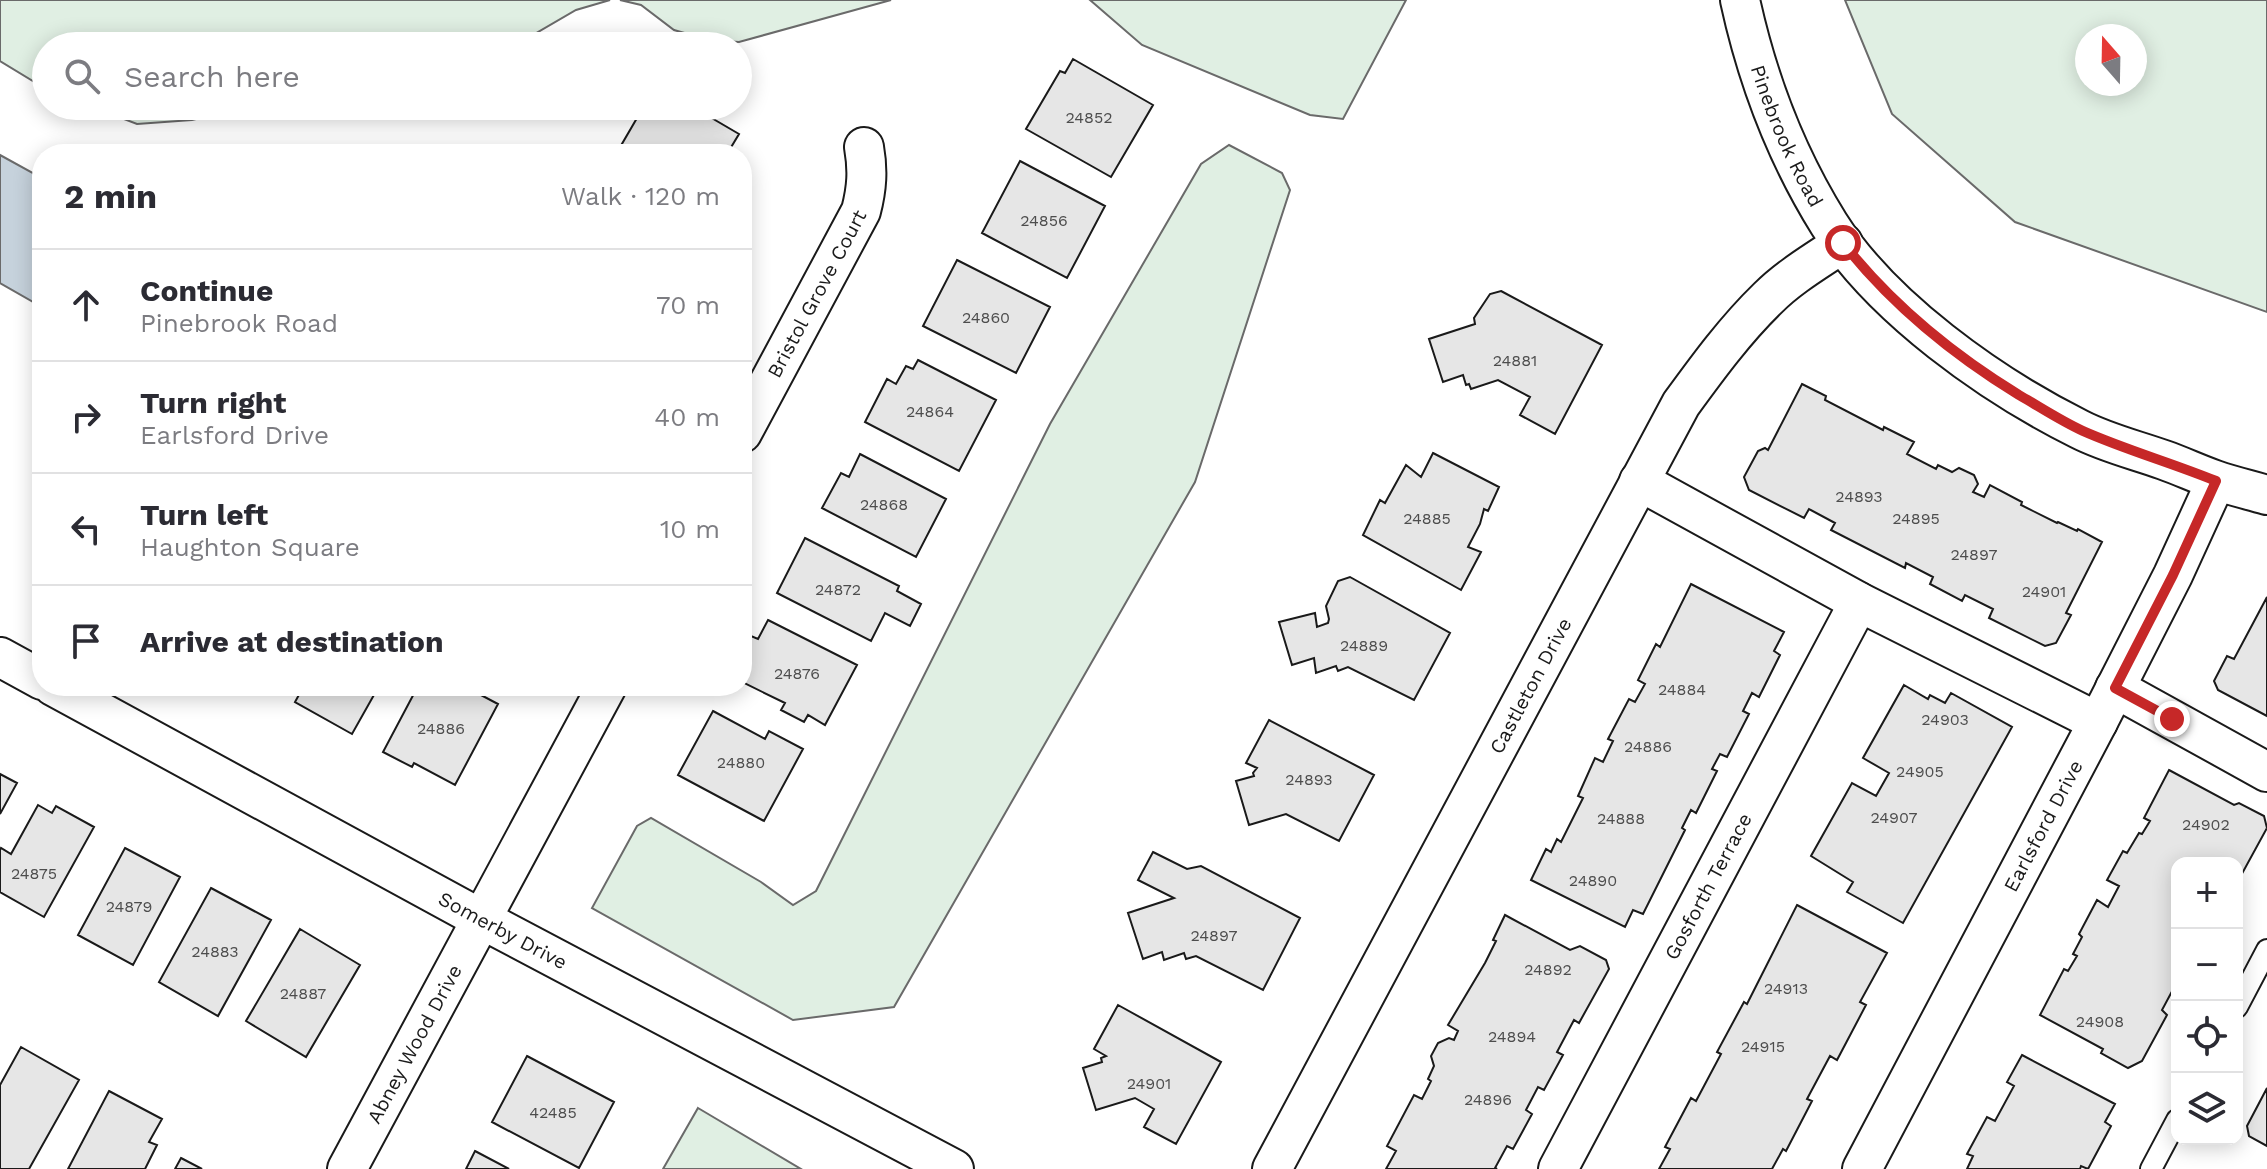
<!DOCTYPE html>
<html lang="en">
<head>
<meta charset="utf-8">
<style>
	body { margin:0; font-family:"Work Sans",sans-serif; background:#f2f2f3; color:#2b2b33 }
	.controls { position:absolute; right:24px; bottom:24px; display:grid; overflow:hidden; border-radius:16px; box-shadow:0 4px 20px #0003 }
	.controls button { width:72px; height:72px; display:grid; place-items:center; padding:0; border:0; border-bottom:2px solid #e1e1e2; background:#fff; color:#2b2b33; font:40px sans-serif }
	.compass { position:absolute; left:2075px; top:24px; width:72px; height:72px; border-radius:50%; background:#fff; box-shadow:0 4px 20px #0003; rotate:340deg }
	.stop { position:absolute; width:24px; height:24px; margin:-18px; border:6px solid #c62828; border-radius:50%; background:#fff }
	.stop.end { background:#c62828; border-color:#fff; box-shadow:0 2px 8px #0008 }
	.list { margin:0; padding:0; list-style:none }
	h2 { display:flex; justify-content:space-between; align-items:center; height:104px; margin:0; padding:0 32px; font-size:34px }
	h2 small { font-size:26px; font-weight:400; color:#7c7c81 }
	.list li { display:grid; grid-template-columns:52px 1fr auto; gap:24px; align-items:center; box-sizing:border-box; height:112px; padding:0 32px; border-top:2px solid #e1e1e2 }
	.list b { display:block; font-size:30px; white-space:nowrap }
	.list p { margin:0; font-size:26px; white-space:nowrap; color:#7c7c81 }
	.list em { font-size:26px; font-style:normal; color:#7c7c81 }
	.icon { flex:none; width:44px; height:44px; fill:none; stroke:currentColor; stroke-width:2; stroke-linecap:round; stroke-linejoin:round }
	.map { position:relative; flex:none; width:2267px; height:1169px; overflow:hidden }
	.search { position:absolute; background:#fff; box-shadow:0 4px 20px #0003; left:32px; top:32px; width:720px; height:88px; display:flex; align-items:center; gap:20px; box-sizing:border-box; padding:0 28px; border-radius:44px; color:#7c7c81; font-size:30px }
	.panel { position:absolute; background:#fff; box-shadow:0 4px 20px #0003; left:32px; top:144px; width:720px; height:552px; border-radius:32px }
	.map>svg:first-child { display:block }
	.green { fill:#e0efe3; stroke:#6a6a6a; stroke-width:2; fill-rule:evenodd }
	.water { fill:#c6d2dc; stroke:#6a6a6a; stroke-width:2 }
	.building { fill:#e6e6e6; stroke:#1a1a1a; stroke-width:2 }
	.lines { fill:none; stroke-linecap:round; stroke-linejoin:round }
	.lane-casing { stroke:#1a1a1a; stroke-width:24 }
	.street-casing { stroke:#1a1a1a; stroke-width:42 }
	.lane { stroke:#fff; stroke-width:20 }
	.street { stroke:#fff; stroke-width:38 }
	.route { stroke:#c62828; stroke-width:10 }
	.labels { text-anchor:middle; stroke-width:6; stroke-linejoin:round; paint-order:stroke }
	.number-label { font-size:16px; fill:#4d4d4d }
	.street-label { font-size:20px; fill:#1a1a1a; stroke:#fff }
</style>
</head>
<body>
<div class="map">
<svg width="2267" height="1169" viewBox="0 0 2267 1169">
	<rect width="100%" height="100%" fill="#fff"/>
	<!-- green -->
	<path class="green" d="M0,0H610L576,10L519,43L509,46H46V89L0,61Z
		M620,0H891L739,42L709,40L674,30L641,5Z
		M1090,0H1406L1343,119L1310,115L1142,45Z
		M1845,0H2267V312L2015,222L1892,114ZM2087,36H2135V84H2087Z
		M90,106H250L192,120L137,124Z
		M1229,145L1282,173L1290,190L1195,482L894,1007L793,1020L592,908L637,826L651,818L761,882L793,905L816,891L1050,424L1201,164Z
		M698,1108L801,1169H663Z"/>
	<!-- water -->
	<path class="water" d="M0,155L42,178V307L0,283Z"/>
	<!-- building -->
	<path class="building" d="M1073,59L1153,105L1111,177L1026,129L1060,71L1065,73Z
		M644,106H691L739,134L727,154H627L619,149Z
		M1020,161L1105,206L1067,278L982,233Z
		M957,260L1050,307L1016,373L923,326Z
		M1501,291L1602,345L1555,434L1520,415L1530,397L1498,380L1471,389L1469,384L1466,385L1463,375L1443,382L1429,339L1475,324L1474,318L1490,294Z
		M918,360L996,400L959,471L865,422L887,379L896,384L906,366L913,369Z
		M1802,384L1826,396L1825,400L1883,430L1884,427L1914,442L1907,454L1936,469L1938,465L1952,472L1959,468L1974,475L1978,484L1973,492L1984,497L1990,485L2022,502L2021,505L2057,523L2058,522L2077,531L2078,529L2102,542L2066,613L2071,615L2056,643L2045,646L1989,618L1993,609L1965,595L1962,601L1930,584L1933,577L1906,563L1905,568L1831,530L1835,523L1809,509L1804,518L1749,490L1744,477L1758,451L1765,448L1768,450Z
		M1433,453L1499,487L1488,511L1484,509L1480,524L1468,547L1481,552L1461,590L1363,535L1380,500L1385,503L1406,465L1421,477Z
		M860,454L946,499L916,557L822,508L841,473L849,477Z
		M805,538L899,586L897,591L921,604L910,626L885,613L871,641L777,593Z
		M1350,577L1450,633L1414,700L1348,667L1338,671L1336,666L1316,673L1314,658L1292,665L1279,622L1315,613L1317,627L1328,623L1329,619L1326,606L1338,581Z
		M1691,584L1784,632L1774,651L1780,655L1759,697L1752,693L1743,711L1749,714L1727,757L1720,754L1712,769L1717,771L1696,813L1691,810L1682,828L1685,830L1643,914L1633,910L1625,927L1531,880L1546,849L1551,852L1557,839L1561,842L1583,798L1578,796L1595,758L1603,762L1613,741L1608,739L1629,699L1635,702L1645,684L1638,680L1656,644L1660,647Z
		M2267,597V716L2218,690L2214,681L2227,656L2234,659Z
		M768,620L857,665L825,725L808,715L804,722L781,710L785,703L742,682V653L751,636L758,639Z
		M1904,685L1928,699L1930,695L1945,703L1951,693L2012,727L1903,923L1847,892L1853,882L1811,856L1852,783L1876,796L1889,773L1863,758Z
		M293,686H379L352,734L295,702L301,691Z
		M418,686H464L498,704L455,785L414,763L412,767L383,752Z
		M713,711L765,739L769,731L803,749L764,821L678,775Z
		M1269,720L1374,775L1339,841L1286,814L1249,825L1236,781L1254,776L1253,773L1257,768L1246,763Z
		M2169,770L2234,805L2239,803L2264,816L2267,828L2238,881L2237,863H2177V982L2162,1010L2167,1015L2142,1061L2128,1068L2101,1053L2103,1049L2040,1015L2064,969L2068,971L2077,956L2073,954L2082,937L2079,934L2097,900L2108,907L2119,886L2107,880L2123,851L2127,853L2139,833L2142,834L2150,821L2144,818Z
		M0,774L17,783L0,814Z
		M38,805L52,813L56,806L94,827L44,917L0,892V850L1,848L11,854Z
		M125,848L180,877L133,965L78,935Z
		M1153,852L1187,869L1201,866L1300,918L1263,990L1196,956L1186,959L1184,953L1164,960L1162,952L1143,959L1128,913L1174,898L1138,880Z
		M211,888L271,920L218,1016L159,982Z
		M1797,905L1887,953L1860,1002L1866,1005L1837,1060L1830,1056L1807,1099L1812,1101L1786,1151L1783,1149L1772,1169H1659L1670,1149L1665,1147L1691,1098L1696,1101L1721,1054L1717,1052L1744,1002L1747,1004Z
		M1505,915L1570,950L1580,946L1606,960L1609,969L1579,1023L1574,1020L1557,1052L1563,1055L1544,1090L1538,1087L1526,1110L1532,1114L1513,1149L1507,1146L1495,1168L1497,1169H1386L1396,1151L1387,1146L1414,1095L1422,1099L1431,1081L1428,1079L1434,1066L1431,1056L1438,1043L1449,1038L1454,1040L1458,1031L1448,1025L1485,963L1496,941L1493,940Z
		M300,929L360,965L306,1057L246,1021Z
		M1118,1005L1221,1062L1176,1144L1144,1127L1154,1109L1135,1098L1096,1110L1083,1068L1102,1062L1101,1058L1106,1056L1094,1049Z
		M21,1047L79,1080L29,1169H0V1085Z
		M2022,1055L2115,1104L2105,1122L2111,1126L2088,1169L2081,1166L2080,1169H1967L1973,1156L1967,1154L1987,1117L1995,1121L2014,1086L2007,1082Z
		M527,1056L614,1102L579,1168L492,1122Z
		M2267,1088V1146L2249,1136L2247,1126Z
		M109,1091L162,1119L149,1142L157,1145L145,1169H68Z
		M475,1151L509,1169H466Z
		M181,1158L202,1169H175Z"/>
	<g class="lines">
		<!-- lane casing -->
		<g class="lane-casing">
			<path id="lane" d="M2237,1007L2267,950
				M2151,1169L2177,1120"/>
		</g>
		<!-- street casing -->
		<g class="street-casing">
			<g id="street">
				<path id="s1" d="M1740,0C1757,78 1786,155 1829,224C1882,308 1991,385 2079,429C2106,443 2136,450 2164,460C2181,466 2198,474 2215,480C2232,486 2250,490 2267,495"/>
				<path id="s2" d="M742,433L861,211C867,188 868,170 864,147"/>
				<path d="M1639,481L1859,602L2098,722"/>
				<path d="M0,657L42,680"/>
				<path id="s3" d="M53,686L481,919L954,1169"/>
				<path d="M2115,688L2267,772"/>
				<path id="s4" d="M347,1169L607,686"/>
				<path id="s5" d="M1272,1169L1681,404C1708,367 1735,330 1768,298C1790,276 1818,260 1843,243"/>
				<path id="s6" d="M1558,1169L1859,602"/>
				<path id="s7" d="M1862,1169L2098,722L2173,575L2216,481"/>
			</g>
		</g>
		<!-- lane -->
		<use href="#lane" class="lane"/>
		<!-- street -->
		<use href="#street" class="street"/>
	</g>
	<g class="lines">
		<!-- route -->
		<path class="route" d="M1843,243C1892,305 1952,354 2019,395C2040,407 2061,421 2083,431C2126,450 2172,463 2216,481L2173,575L2115,688L2172,719"/>
	</g>
	<g class="labels">
		<!-- number labels -->
		<g class="number-label">
			<text x="1089" y="123">24852</text>
			<text x="1044" y="226">24856</text>
			<text x="986" y="323">24860</text>
			<text x="1515" y="366">24881</text>
			<text x="930" y="417">24864</text>
			<text x="1859" y="502">24893</text>
			<text x="884" y="510">24868</text>
			<text x="1427" y="524">24885</text>
			<text x="1916" y="524">24895</text>
			<text x="1974" y="560">24897</text>
			<text x="838" y="595">24872</text>
			<text x="2044" y="597">24901</text>
			<text x="1364" y="651">24889</text>
			<text x="797" y="679">24876</text>
			<text x="1682" y="695">24884</text>
			<text x="1945" y="725">24903</text>
			<text x="441" y="734">24886</text>
			<text x="1648" y="752">24886</text>
			<text x="741" y="768">24880</text>
			<text x="1920" y="777">24905</text>
			<text x="1309" y="785">24893</text>
			<text x="1894" y="823">24907</text>
			<text x="1621" y="824">24888</text>
			<text x="2206" y="830">24902</text>
			<text x="34" y="879">24875</text>
			<text x="1593" y="886">24890</text>
			<text x="129" y="912">24879</text>
			<text x="1214" y="941">24897</text>
			<text x="215" y="957">24883</text>
			<text x="1548" y="975">24892</text>
			<text x="1786" y="994">24913</text>
			<text x="303" y="999">24887</text>
			<text x="2100" y="1027">24908</text>
			<text x="1512" y="1042">24894</text>
			<text x="1763" y="1052">24915</text>
			<text x="1149" y="1089">24901</text>
			<text x="1488" y="1105">24896</text>
			<text x="553" y="1118">42485</text>
		</g>
		<!-- street labels -->
		<g class="street-label">
			<text dy="7" stroke="none"><textPath href="#s1" startOffset="144">Pinebrook Road</textPath></text>
			<text dy="7" stroke="none"><textPath href="#s2" startOffset="158">Bristol Grove Court</textPath></text>
			<text dy="7" stroke="none"><textPath href="#s5" startOffset="548">Castleton Drive</textPath></text>
			<text dy="7" stroke="none"><textPath href="#s7" startOffset="388">Earlsford Drive</textPath></text>
			<text dy="7" stroke="none"><textPath href="#s6" startOffset="320">Gosforth Terrace</textPath></text>
			<text dy="7" stroke="none"><textPath href="#s3" startOffset="512">Somerby Drive</textPath></text>
			<text dy="7" stroke="none"><textPath href="#s4" startOffset="142">Abney Wood Drive</textPath></text>
		</g>
	</g>
</svg>
<div class="controls">
<button>+</button>
<button>−</button>
<button><svg class="icon" aria-label="locate" viewBox="0 0 24 24"><circle cx="12" cy="12" r="6"/><path d="M12 2v4M12 18v4M2 12h4M18 12h4"/></svg></button>
<button><svg class="icon" aria-label="layers" viewBox="0 0 24 24"><path d="M12 4l9 5-9 5-9-5zM3 14l9 5 9-5"/></svg></button>
</div>
<svg class="compass" viewBox="-18 -18 36 36"><path d="M0-13l5 13h-10z" fill="#e53935"/><path d="M0 13l5-13h-10z" fill="#7c7c81"/></svg>
<div class="stop" style="left:1843px;top:243px"></div>
<div class="stop end" style="left:2172px;top:719px"></div>
<div class="search"><svg class="icon" aria-label="search" viewBox="0 0 24 24"><circle cx="10" cy="10" r="6"/><path d="M15 15l6 6"/></svg>Search here</div>
<section class="panel">
<h2>2 min<small>Walk · 120 m</small></h2>
<ul class="list">
<li><svg class="icon" aria-label="ahead" viewBox="0 0 24 24"><path d="M12 20V5M6 11l6-6 6 6"/></svg><div><b>Continue</b><p>Pinebrook Road</p></div><em>70 m</em></li>
<li><svg class="icon" aria-label="right" viewBox="0 0 24 24"><path d="M7 20v-9h11M14 6l5 5-5 5"/></svg><div><b>Turn right</b><p>Earlsford Drive</p></div><em>40 m</em></li>
<li><svg class="icon" aria-label="left" viewBox="0 0 24 24"><path d="M17 20v-9H6M10 6l-5 5 5 5"/></svg><div><b>Turn left</b><p>Haughton Square</p></div><em>10 m</em></li>
<li><svg class="icon" aria-label="arrive" viewBox="0 0 24 24"><path d="M6 21V4h12l-3 4 3 4H6"/></svg><div><b>Arrive at destination</b></div></li>
</ul>
</section>
</div>
</body>
</html>
